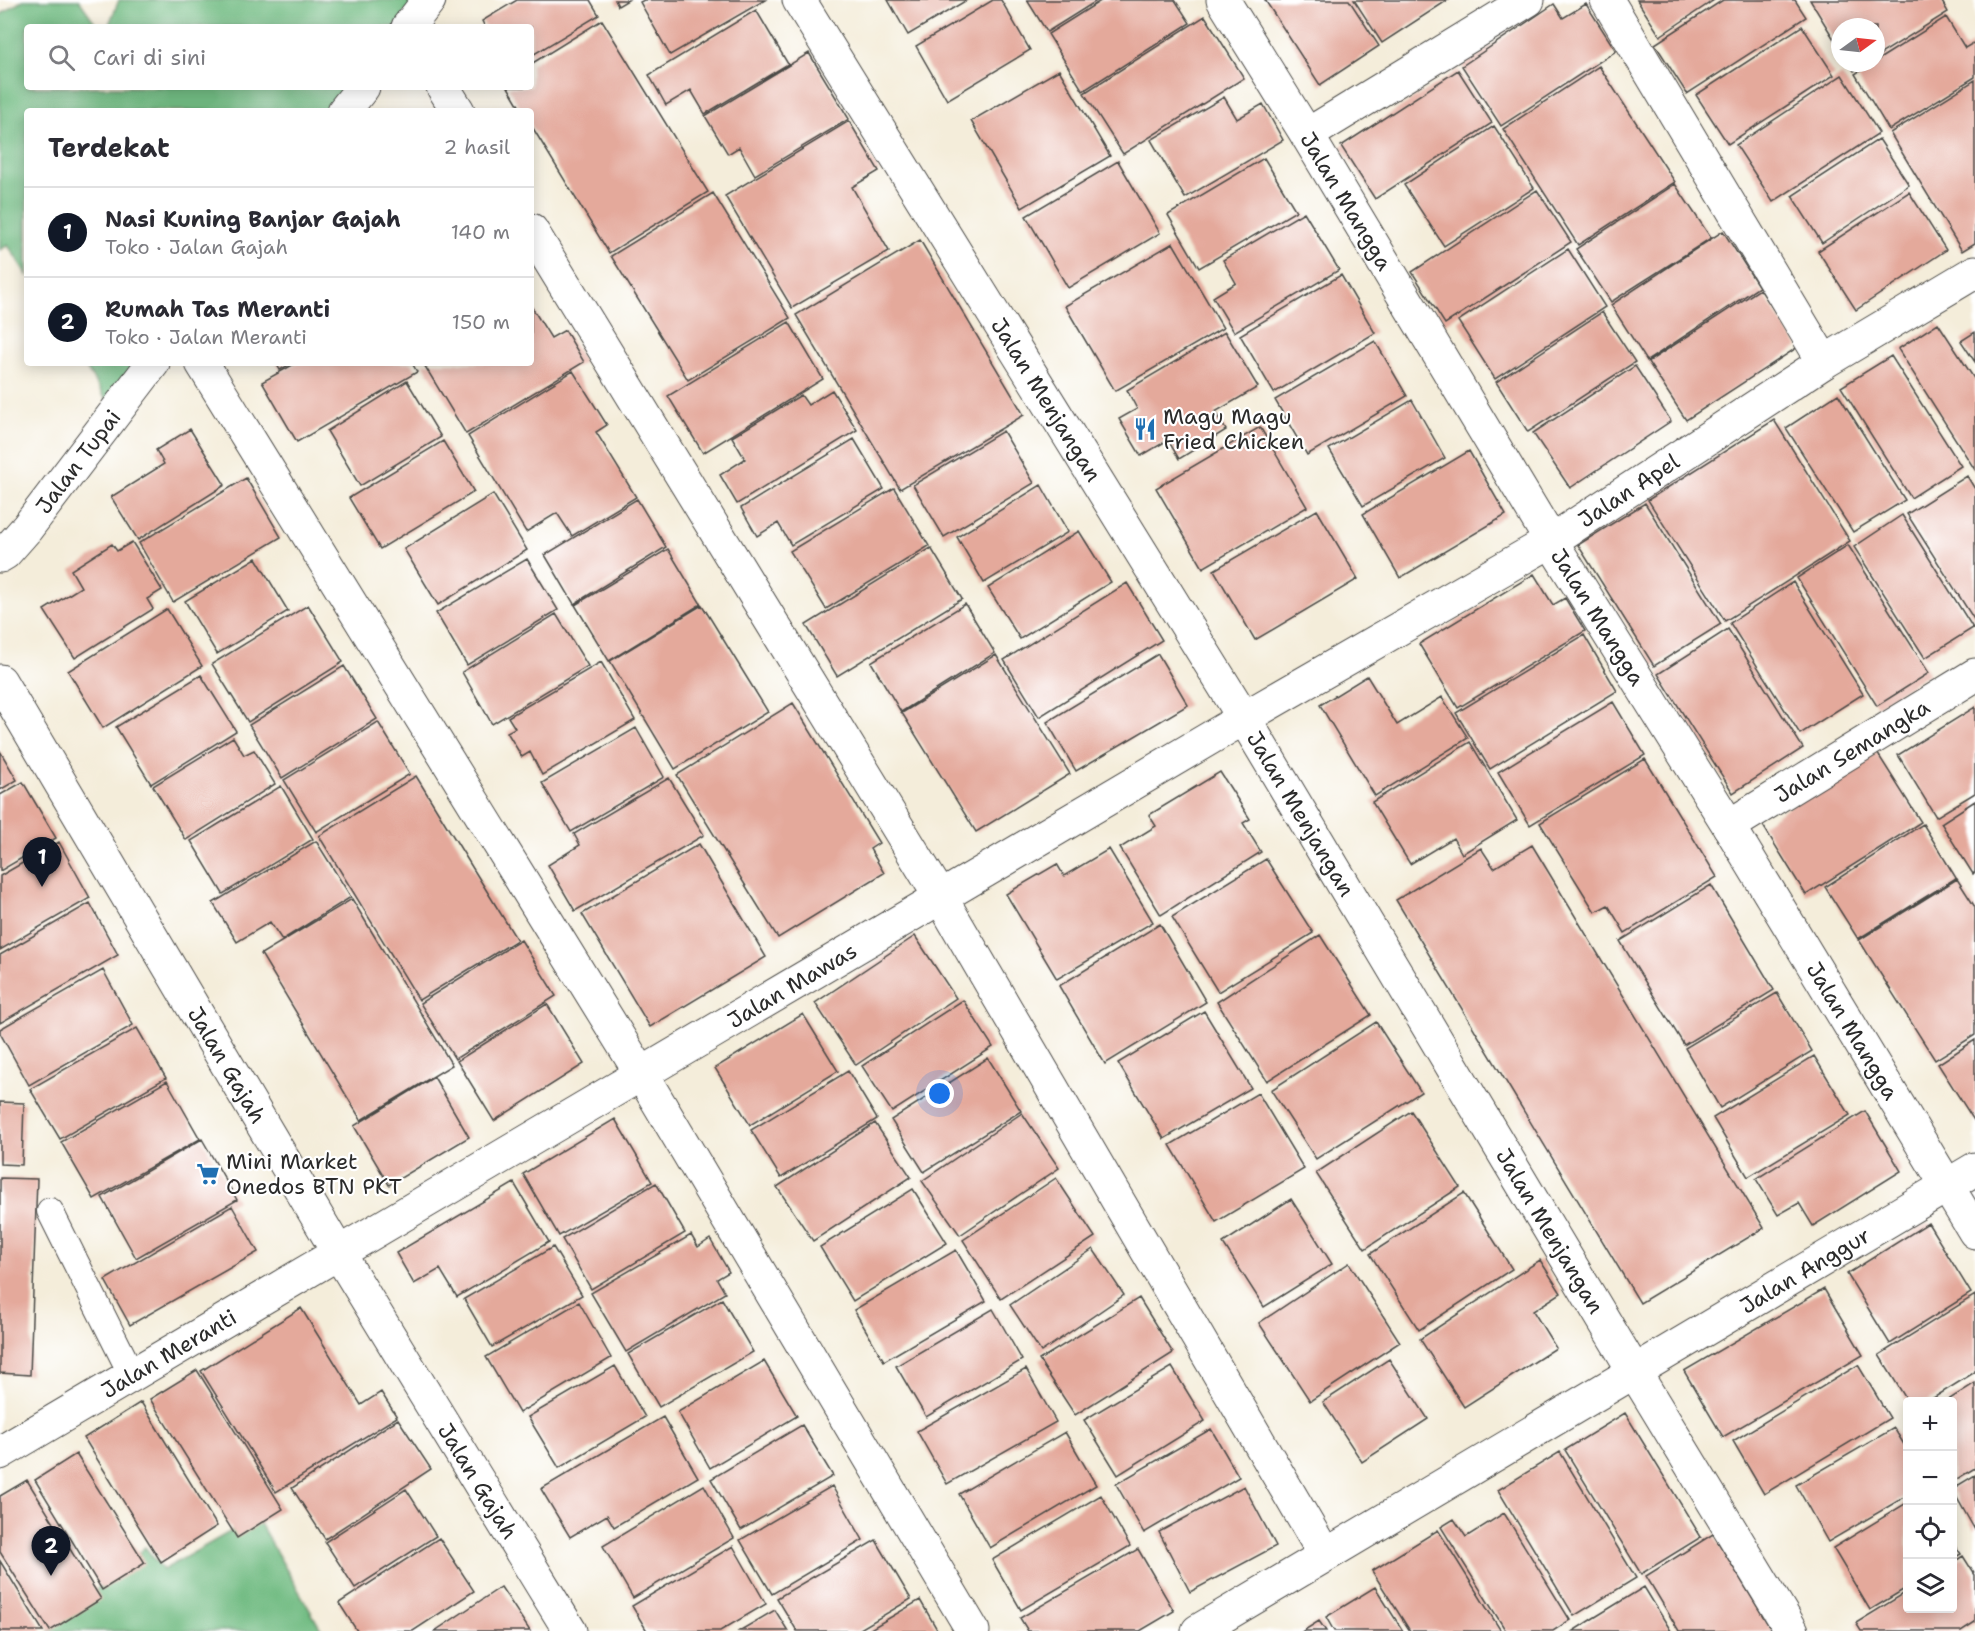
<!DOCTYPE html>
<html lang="id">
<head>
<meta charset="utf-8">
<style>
	body { margin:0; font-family:"Shantell Sans",sans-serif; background:#f2f2f3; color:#2b2b33 }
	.controls { position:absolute; right:18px; bottom:18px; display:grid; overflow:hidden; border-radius:6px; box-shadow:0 3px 15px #0003 }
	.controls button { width:54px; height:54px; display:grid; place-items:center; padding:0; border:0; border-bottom:2px solid #e1e1e2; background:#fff; color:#2b2b33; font:30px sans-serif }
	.compass { position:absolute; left:1831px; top:18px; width:54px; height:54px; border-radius:50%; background:#fff; box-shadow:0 3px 15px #0003; rotate:75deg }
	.you { position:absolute; left:940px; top:1094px; width:21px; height:21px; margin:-15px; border:4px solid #fff; border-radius:50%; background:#1a73e8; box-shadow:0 0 0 9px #1a73e833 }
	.badge { display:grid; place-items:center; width:39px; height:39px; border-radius:50%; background:#111827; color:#fff; font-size:20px; font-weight:700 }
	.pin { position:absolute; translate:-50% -50px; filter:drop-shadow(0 2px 3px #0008) }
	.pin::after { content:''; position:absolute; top:32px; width:21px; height:18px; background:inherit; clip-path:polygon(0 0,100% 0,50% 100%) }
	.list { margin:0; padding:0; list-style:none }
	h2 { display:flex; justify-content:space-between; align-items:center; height:78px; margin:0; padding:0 24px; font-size:26px }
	h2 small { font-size:20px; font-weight:400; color:#7c7c81 }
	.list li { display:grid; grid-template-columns:39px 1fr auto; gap:18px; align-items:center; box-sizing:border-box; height:90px; padding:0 24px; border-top:2px solid #e1e1e2 }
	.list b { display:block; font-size:22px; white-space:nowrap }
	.list p { margin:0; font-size:20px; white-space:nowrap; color:#7c7c81 }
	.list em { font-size:20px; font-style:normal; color:#7c7c81 }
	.icon { flex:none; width:33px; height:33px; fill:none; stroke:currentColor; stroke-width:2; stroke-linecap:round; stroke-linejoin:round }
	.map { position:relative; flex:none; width:1975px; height:1631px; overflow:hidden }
	.search { position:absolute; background:#fff; box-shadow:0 3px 15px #0003; left:24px; top:24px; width:510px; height:66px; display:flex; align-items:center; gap:15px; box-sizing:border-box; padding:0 21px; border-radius:6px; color:#7c7c81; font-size:22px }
	.panel { position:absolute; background:#fff; box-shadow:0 3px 15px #0003; left:24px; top:108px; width:510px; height:258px; border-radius:6px }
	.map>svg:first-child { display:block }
	.forest { fill:#72bc83; stroke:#4e7457; stroke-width:1.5 }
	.building { fill:#e4a99b }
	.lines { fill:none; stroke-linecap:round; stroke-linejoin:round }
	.lane-casing { stroke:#494845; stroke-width:28 }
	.street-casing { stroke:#494845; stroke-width:35 }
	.lane { stroke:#fff; stroke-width:26 }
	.street { stroke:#fff; stroke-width:33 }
	.labels { text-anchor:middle; stroke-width:4.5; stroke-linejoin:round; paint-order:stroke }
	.street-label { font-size:22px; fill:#2b2b2b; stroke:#fff }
	.poi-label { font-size:22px; fill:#2b2b2b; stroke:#fff; text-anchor:start }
</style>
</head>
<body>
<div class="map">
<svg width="1975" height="1631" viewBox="0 0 1975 1631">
	<rect width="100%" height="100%" fill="#fff"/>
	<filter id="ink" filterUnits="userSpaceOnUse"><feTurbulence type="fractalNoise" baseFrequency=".0167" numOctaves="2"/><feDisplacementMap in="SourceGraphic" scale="12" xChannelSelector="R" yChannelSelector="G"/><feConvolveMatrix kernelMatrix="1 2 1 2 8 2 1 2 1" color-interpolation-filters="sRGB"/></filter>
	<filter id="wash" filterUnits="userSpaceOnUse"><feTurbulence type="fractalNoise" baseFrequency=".008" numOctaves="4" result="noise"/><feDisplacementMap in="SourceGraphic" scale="24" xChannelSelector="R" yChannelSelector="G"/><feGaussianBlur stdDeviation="1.35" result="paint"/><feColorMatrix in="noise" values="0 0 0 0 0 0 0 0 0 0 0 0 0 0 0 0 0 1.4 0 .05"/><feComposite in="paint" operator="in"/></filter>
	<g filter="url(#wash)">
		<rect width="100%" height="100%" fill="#f4edda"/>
		<!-- forest -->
		<path class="forest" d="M23,0H79L98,27H27V87H350L332,111H27V275L8,245L0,250V15Z
			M119,0H418L397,27H108Z
			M83,363H137L107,401Z
			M256,1517L322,1631H49L145,1547L163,1570Z"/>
		<g id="blocks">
			<!-- building -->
			<path class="building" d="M517,0H590L599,15L531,56V27H485L482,21Z
				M615,0H628L618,6Z
				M644,0H765L670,55L640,2Z
				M888,0H967L908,35Z
				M993,0H1001L1030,50L947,100L916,46Z
				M1027,0H1098L1047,32Z
				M1102,0H1175L1190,23L1083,91L1048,34Z
				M1265,0H1349L1379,46L1320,85Z
				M1354,0H1448L1382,43Z
				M1637,0H1714L1660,36Z
				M1723,0H1795L1806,17L1687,94L1655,44Z
				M1810,0H1941L1948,12L1876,57V27H1840V49Z
				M1554,4L1563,18L1586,4L1616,51L1501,126L1462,66Z
				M756,10L788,64L705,114L691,90L666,105L649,75Z
				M1205,16L1244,78L1123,154L1084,93Z
				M1946,17L1965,48L1975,42V77L1889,130L1855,74L1872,63H1876V61Z
				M602,20L708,192L609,253L531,125V111H522L508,87H531V64Z
				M1802,26L1834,75L1728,144L1696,95Z
				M809,53L849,119L755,175L739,147L728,154L705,116Z
				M1849,63H1866L1854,71Z
				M1599,66L1675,182L1578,245L1503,129Z
				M1059,70L1110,156L1022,208L971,121Z
				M1458,70L1492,123L1375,199L1341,146Z
				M1842,75L1879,133L1773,202L1736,145Z
				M1975,80V243L1962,251L1890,133Z
				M1224,97L1237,119L1263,104L1283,140L1185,198L1151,140Z
				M849,121L879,171L852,187L889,251L792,308L725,196Z
				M1494,126L1534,188L1444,246L1404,185Z
				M1879,139L1909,185L1822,243L1792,196Z
				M1264,158L1296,211L1199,268L1168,215Z
				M1118,161L1160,233L1068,288L1026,216Z
				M1675,184L1711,238L1611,302L1576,249Z
				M1537,190L1571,242L1445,324L1412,272Z
				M1909,192L1946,250L1856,310L1818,251Z
				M713,193L790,318L688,380L611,256Z
				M1304,212L1339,270L1234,332L1213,297L1236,283L1223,260Z
				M1723,231L1759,287L1647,361L1611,305Z
				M920,240L1024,415L900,489L796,315Z
				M1173,243L1223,328L1115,391L1065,306Z
				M1568,249L1605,307L1495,379L1458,321Z
				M1341,275L1375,333L1274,393L1240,335Z
				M1760,289L1798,347L1686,420L1648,362Z
				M531,306L551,338L565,330L584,362L466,434L423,363H531Z
				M1602,312L1635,362L1528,432L1496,382Z
				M789,322L823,379L703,453L668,396Z
				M1938,323L1975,380V470L1898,349Z
				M1225,332L1258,387L1215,412L1226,430L1179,459L1168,440L1141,456L1119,419L1137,409L1127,390Z
				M1975,332V362L1961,341Z
				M1375,341L1407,396L1307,455L1275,400Z
				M1891,356L1961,466L1911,498L1841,387Z
				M276,363H292L280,370Z
				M296,363H412L417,372L297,442L262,382Z
				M1635,366L1671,421L1570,488L1533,433Z
				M573,371L607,425L596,432L636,497L572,536L557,513L526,532L468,436Z
				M407,381L441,437L360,486L327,431Z
				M832,390L857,430L737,504L720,475L745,459L732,437L801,395L808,405Z
				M1838,394L1905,500L1853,532L1786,428Z
				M1412,400L1445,458L1363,506L1329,449Z
				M1774,420L1850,541L1725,621L1648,500Z
				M1260,427L1307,507L1203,568L1156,488Z
				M190,429L225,485L138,540L111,497L164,464L156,450Z
				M1003,431L1034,483L944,537L913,485Z
				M854,439L884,489L791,545L778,523L757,536L741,508Z
				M443,441L474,492L380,549L349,498Z
				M1469,451L1506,515L1400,578L1363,514Z
				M1967,476L1975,489V621L1907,514Z
				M246,478L281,537L173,602L139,543Z
				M1041,485L1068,532L984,583L957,537Z
				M894,488L929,546L826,609L790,551Z
				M493,494L527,550L438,605L404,549Z
				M637,499L666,547L574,604L545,555Z
				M1645,503L1721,624L1654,666L1578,545Z
				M1317,510L1358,579L1255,640L1214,570Z
				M1902,515L1973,628L1925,658L1854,547Z
				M1079,531L1111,582L1020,639L988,588Z
				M132,542L162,590L147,599L153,609L75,658L44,610L81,587L71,570L112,544L117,551Z
				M1848,545L1929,673L1877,706L1797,578Z
				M931,548L962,599L837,676L806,625Z
				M668,549L701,604L609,661L575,605Z
				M256,558L288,611L217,654L185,601Z
				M527,559L558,610L467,665L436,613Z
				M1534,574L1553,605L1565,598L1585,631L1458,708L1419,644Z
				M1793,582L1863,694L1800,734L1730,623Z
				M1127,583L1162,640L1039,717L1004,660Z
				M965,604L995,653L901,712L871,662Z
				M308,605L343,662L248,722L212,664Z
				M702,605L768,712L675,769L610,661Z
				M167,609L202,666L103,728L68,671Z
				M556,614L588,666L492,724L462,672Z
				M1728,629L1803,748L1733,793L1658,674Z
				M1584,635L1617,691L1490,769L1456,713Z
				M1158,654L1188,705L1076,771L1047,722Z
				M996,655L1070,774L976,832L902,713Z
				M601,662L635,720L542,775L530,752L522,757L507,732L515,728L508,717Z
				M344,666L377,719L282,778L249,725Z
				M201,675L236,731L151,784L116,727Z
				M1367,676L1397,725L1442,697L1468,738L1375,796L1320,705Z
				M1613,702L1645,755L1530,825L1498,772Z
				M793,703L879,843L870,849L884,873L778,938L677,775Z
				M1975,707V793L1936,817L1898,755Z
				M378,722L410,774L316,832L284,780Z
				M636,728L664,777L571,832L542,783Z
				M233,737L244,755L254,750L275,784L186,840L153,786Z
				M1470,742L1517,820L1462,854L1453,838L1410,864L1372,802Z
				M0,751L17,780L0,790Z
				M1876,751L1921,822L1806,895L1762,824Z
				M1645,759L1717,877L1625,933L1608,905L1595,912L1540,823Z
				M1220,772L1250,819L1243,823L1261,852L1161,915L1120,848L1156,826L1149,815Z
				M416,776L517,940L419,1000L319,836Z
				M669,778L704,835L575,911L548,865L580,845L574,834Z
				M23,782L56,838L0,871V795Z
				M281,786L313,839L223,894L191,841Z
				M1975,801V872L1973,874L1941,823Z
				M1923,824L1956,878L1858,939L1825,887Z
				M316,841L351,897L282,940L270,922L237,942L213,903Z
				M59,842L90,898L0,950V876Z
				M699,844L766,957L650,1027L582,914Z
				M1532,845L1764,1228L1640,1303L1396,900L1481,848L1494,868Z
				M1109,849L1153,922L1057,979L1006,894L1057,864L1064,876Z
				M1266,859L1313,933L1218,992L1172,917Z
				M1957,879L1975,907V1035L1935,1060L1859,940Z
				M1711,885L1774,990L1684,1045L1620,941Z
				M352,899L452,1065L361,1120L261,954Z
				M90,903L118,955L0,1023V955Z
				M1160,924L1206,1002L1105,1064L1059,986Z
				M1320,935L1371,1015L1267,1081L1217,1002Z
				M915,936L956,998L856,1065L815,1003Z
				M521,940L556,996L455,1059L420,1003Z
				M103,970L133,1025L29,1085L0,1033V1029Z
				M1777,993L1812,1051L1720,1108L1685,1048Z
				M963,1000L993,1047L892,1112L862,1066Z
				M547,1004L584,1064L494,1121L457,1061Z
				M1204,1011L1251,1088L1164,1139L1118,1063Z
				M803,1014L838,1071L750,1125L715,1068Z
				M1376,1022L1421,1092L1316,1159L1271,1090Z
				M137,1028L166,1078L60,1139L30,1089Z
				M1975,1040V1122L1938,1064Z
				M1814,1056L1850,1115L1748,1177L1713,1118Z
				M988,1058L1021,1111L924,1172L891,1120Z
				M848,1071L877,1119L781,1178L751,1130Z
				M434,1077L469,1137L389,1185L354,1126Z
				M167,1081L200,1139L94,1199L61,1142Z
				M1258,1093L1304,1169L1216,1222L1170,1145Z
				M0,1102L24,1103L22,1165L0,1164Z
				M1411,1111L1460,1187L1365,1249L1316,1173Z
				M1865,1111L1901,1171L1813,1226L1799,1203L1778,1215L1756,1179Z
				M1022,1113L1059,1168L960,1235L922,1181Z
				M615,1119L652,1182L559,1236L523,1174Z
				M875,1123L911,1177L813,1241L777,1187Z
				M202,1139L237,1200L136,1258L102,1197Z
				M0,1178L37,1179L30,1375L0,1373Z
				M1056,1178L1095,1237L1001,1299L963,1240Z
				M514,1183L549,1242L457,1297L440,1269L414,1284L396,1253Z
				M656,1183L685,1233L591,1289L562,1239Z
				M913,1189L947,1243L853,1301L820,1247Z
				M1464,1193L1512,1269L1419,1330L1370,1254Z
				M1291,1199L1332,1264L1264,1307L1223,1243Z
				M232,1206L258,1252L130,1325L105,1280Z
				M1928,1223L1971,1293L1890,1344L1847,1274Z
				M691,1235L698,1247L710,1239L729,1272L717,1279L725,1293L626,1352L591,1293Z
				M553,1247L582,1295L492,1347L464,1299Z
				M1093,1249L1124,1295L1041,1352L1010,1305Z
				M956,1250L986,1301L884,1361L854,1310Z
				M1540,1260L1561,1293L1533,1311L1556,1348L1464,1407L1420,1339Z
				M1349,1263L1400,1342L1310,1401L1259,1323Z
				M1824,1289L1863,1355L1723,1437L1684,1371Z
				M1975,1295V1372L1927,1402H1908L1879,1355Z
				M1139,1298L1173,1353L1075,1415L1039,1360Z
				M722,1299L753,1352L659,1407L628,1354Z
				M579,1302L611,1358L519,1413L486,1357Z
				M301,1308L361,1405L381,1392L397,1417L276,1492L201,1371Z
				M993,1309L1022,1360L926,1417L896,1366Z
				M1389,1359L1428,1419L1362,1462L1323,1402Z
				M764,1361L797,1416L710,1468L678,1412Z
				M1858,1365L1890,1418L1764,1494L1733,1441Z
				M615,1366L645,1417L559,1468L528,1417Z
				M1172,1367L1205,1421L1118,1475L1084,1420Z
				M1026,1369L1056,1422L947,1484L917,1431Z
				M197,1370L283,1509L237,1538L150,1399Z
				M1975,1383V1468L1952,1482V1402H1945Z
				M141,1402L217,1526L161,1562L84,1438Z
				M1625,1413L1701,1537L1641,1574L1565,1450Z
				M663,1417L698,1477L614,1527L607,1515L570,1537L541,1489Z
				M398,1419L431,1469L325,1539L292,1488Z
				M802,1425L833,1476L741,1530L711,1479Z
				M1894,1428L1908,1451V1495L1828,1542L1796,1485Z
				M1211,1429L1239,1477L1144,1533L1116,1484Z
				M1065,1432L1096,1485L990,1548L959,1494Z
				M1560,1452L1636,1578L1574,1616L1498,1490Z
				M76,1454L145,1563L102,1590L35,1480Z
				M1975,1475V1530L1952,1489Z
				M27,1480L101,1599L50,1631L0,1552V1496Z
				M704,1485L734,1538L633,1598L603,1546Z
				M832,1486L863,1540L772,1594L740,1540Z
				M1244,1486L1276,1546L1190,1592L1159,1532Z
				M406,1489L436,1536L355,1588L325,1542Z
				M1101,1495L1130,1546L1021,1610L992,1560Z
				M1908,1502V1587L1870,1610L1833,1548Z
				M1504,1513L1570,1620L1553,1631H1506L1441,1527L1454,1519L1466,1537Z
				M1438,1530L1501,1631H1410L1372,1571Z
				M1713,1534L1772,1631H1679L1646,1576Z
				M439,1538L474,1591L413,1631H357L339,1603Z
				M876,1540L911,1599L857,1631H797L777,1598Z
				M1952,1541L1961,1554L1952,1559Z
				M733,1546L766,1604L720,1631H647L632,1606Z
				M1138,1549L1174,1611L1140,1631H1028L1020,1618Z
				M1963,1556L1975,1575V1622L1961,1631H1861L1856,1623L1908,1591V1608H1952V1563Z
				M0,1561L43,1631H0Z
				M501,1587L530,1631H435Z
				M1375,1587L1403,1631H1334L1326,1617Z
				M1644,1587L1671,1631H1573L1592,1619Z
				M920,1600L938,1631H867Z
				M775,1610L788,1631H739Z
				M1319,1621L1326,1631H1303Z"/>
		</g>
	</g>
	<g filter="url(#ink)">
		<use href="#blocks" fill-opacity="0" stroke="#494845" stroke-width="1.5"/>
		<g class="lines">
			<!-- lane casing -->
			<g class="lane-casing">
				<path id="lane" d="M50,1211L132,1375"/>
			</g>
			<!-- street casing -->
			<g class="street-casing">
				<g id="street">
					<path id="s1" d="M799,0L1244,718L1634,1371L1792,1631"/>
					<path id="s2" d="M1223,0L1307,135L1551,541L1729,826L1975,1232"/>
					<path d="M1607,0L1824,362"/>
					<path d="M408,27L429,0"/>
					<path d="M443,87L458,111"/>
					<path d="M344,111L363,87"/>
					<path d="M1307,135L1528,0"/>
					<path d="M531,230L941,898L1325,1555"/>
					<path d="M202,363L642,1075L973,1631"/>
					<path id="s3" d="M0,556L5,553L27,528L153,363"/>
					<path id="s4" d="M0,681L338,1252L570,1631"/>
					<path id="s5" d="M1729,826L1975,675"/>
					<path id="s6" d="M0,1453L1244,718L1551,541L1824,362L1975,272"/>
					<path id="s7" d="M1198,1631L1975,1169"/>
				</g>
			</g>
			<!-- lane -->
			<use href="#lane" class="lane"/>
			<!-- street -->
			<use href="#street" class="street"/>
		</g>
	</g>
	<!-- icons -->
	<defs>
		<g id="restaurant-bare" transform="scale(1.8)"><path d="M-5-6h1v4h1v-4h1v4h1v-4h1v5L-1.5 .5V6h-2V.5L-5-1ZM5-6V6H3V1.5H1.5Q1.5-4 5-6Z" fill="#1f6fb2" stroke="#fff" stroke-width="2.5" paint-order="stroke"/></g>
		<g id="supermarket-bare" transform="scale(1.8)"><path d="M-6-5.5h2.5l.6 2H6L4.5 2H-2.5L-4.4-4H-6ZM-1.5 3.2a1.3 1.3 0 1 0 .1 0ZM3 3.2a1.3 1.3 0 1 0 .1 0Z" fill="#1f6fb2" stroke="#fff" stroke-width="2.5" paint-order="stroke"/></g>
	</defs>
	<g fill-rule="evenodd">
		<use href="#restaurant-bare" x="1145" y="429"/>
		<use href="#supermarket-bare" x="208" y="1174"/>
	</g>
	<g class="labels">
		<!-- street labels -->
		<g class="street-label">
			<text dy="8" stroke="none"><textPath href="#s2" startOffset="236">Jalan Mangga</textPath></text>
			<text dy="8" stroke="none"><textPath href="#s1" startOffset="470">Jalan Menjangan</textPath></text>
			<text dy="8" stroke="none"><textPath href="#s3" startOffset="123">Jalan Tupai</textPath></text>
			<text dy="8" stroke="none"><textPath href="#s6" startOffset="1892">Jalan Apel</textPath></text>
			<text dy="8" stroke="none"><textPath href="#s2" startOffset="722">Jalan Mangga</textPath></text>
			<text dy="8" stroke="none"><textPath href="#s5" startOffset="144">Jalan Semangka</textPath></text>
			<text dy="8" stroke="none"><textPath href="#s1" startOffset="956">Jalan Menjangan</textPath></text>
			<text dy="8" stroke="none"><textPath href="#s6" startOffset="920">Jalan Mawas</textPath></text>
			<text dy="8" stroke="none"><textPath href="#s2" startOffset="1208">Jalan Mangga</textPath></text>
			<text dy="8" stroke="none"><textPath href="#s4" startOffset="446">Jalan Gajah</textPath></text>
			<text dy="8" stroke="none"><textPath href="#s1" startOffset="1442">Jalan Menjangan</textPath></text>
			<text dy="8" stroke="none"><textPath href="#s7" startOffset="706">Jalan Anggur</textPath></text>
			<text dy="8" stroke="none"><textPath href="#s6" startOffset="196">Jalan Meranti</textPath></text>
			<text dy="8" stroke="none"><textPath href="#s4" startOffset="932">Jalan Gajah</textPath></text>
		</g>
		<!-- poi labels -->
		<g class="poi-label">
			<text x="1163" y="424">Magu Magu<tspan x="1163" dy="25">Fried Chicken</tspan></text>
			<text x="226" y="1169">Mini Market<tspan x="226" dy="25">Onedos BTN PKT</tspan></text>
		</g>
	</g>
</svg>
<div class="controls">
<button>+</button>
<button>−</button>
<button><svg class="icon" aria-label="locate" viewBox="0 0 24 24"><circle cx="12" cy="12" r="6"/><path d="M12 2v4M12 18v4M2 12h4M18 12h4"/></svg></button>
<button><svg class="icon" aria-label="layers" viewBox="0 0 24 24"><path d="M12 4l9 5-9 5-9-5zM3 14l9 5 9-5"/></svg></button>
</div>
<svg class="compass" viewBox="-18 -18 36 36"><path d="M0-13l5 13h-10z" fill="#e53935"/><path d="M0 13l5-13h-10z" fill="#7c7c81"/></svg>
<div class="you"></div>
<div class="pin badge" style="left:42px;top:887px">1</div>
<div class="pin badge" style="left:51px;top:1576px">2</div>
<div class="search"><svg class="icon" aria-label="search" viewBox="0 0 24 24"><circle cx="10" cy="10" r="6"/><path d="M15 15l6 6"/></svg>Cari di sini</div>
<section class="panel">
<h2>Terdekat<small>2 hasil</small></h2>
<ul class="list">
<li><span class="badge">1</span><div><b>Nasi Kuning Banjar Gajah</b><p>Toko · Jalan Gajah</p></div><em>140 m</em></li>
<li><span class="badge">2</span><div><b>Rumah Tas Meranti</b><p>Toko · Jalan Meranti</p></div><em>150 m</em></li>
</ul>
</section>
</div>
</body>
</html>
